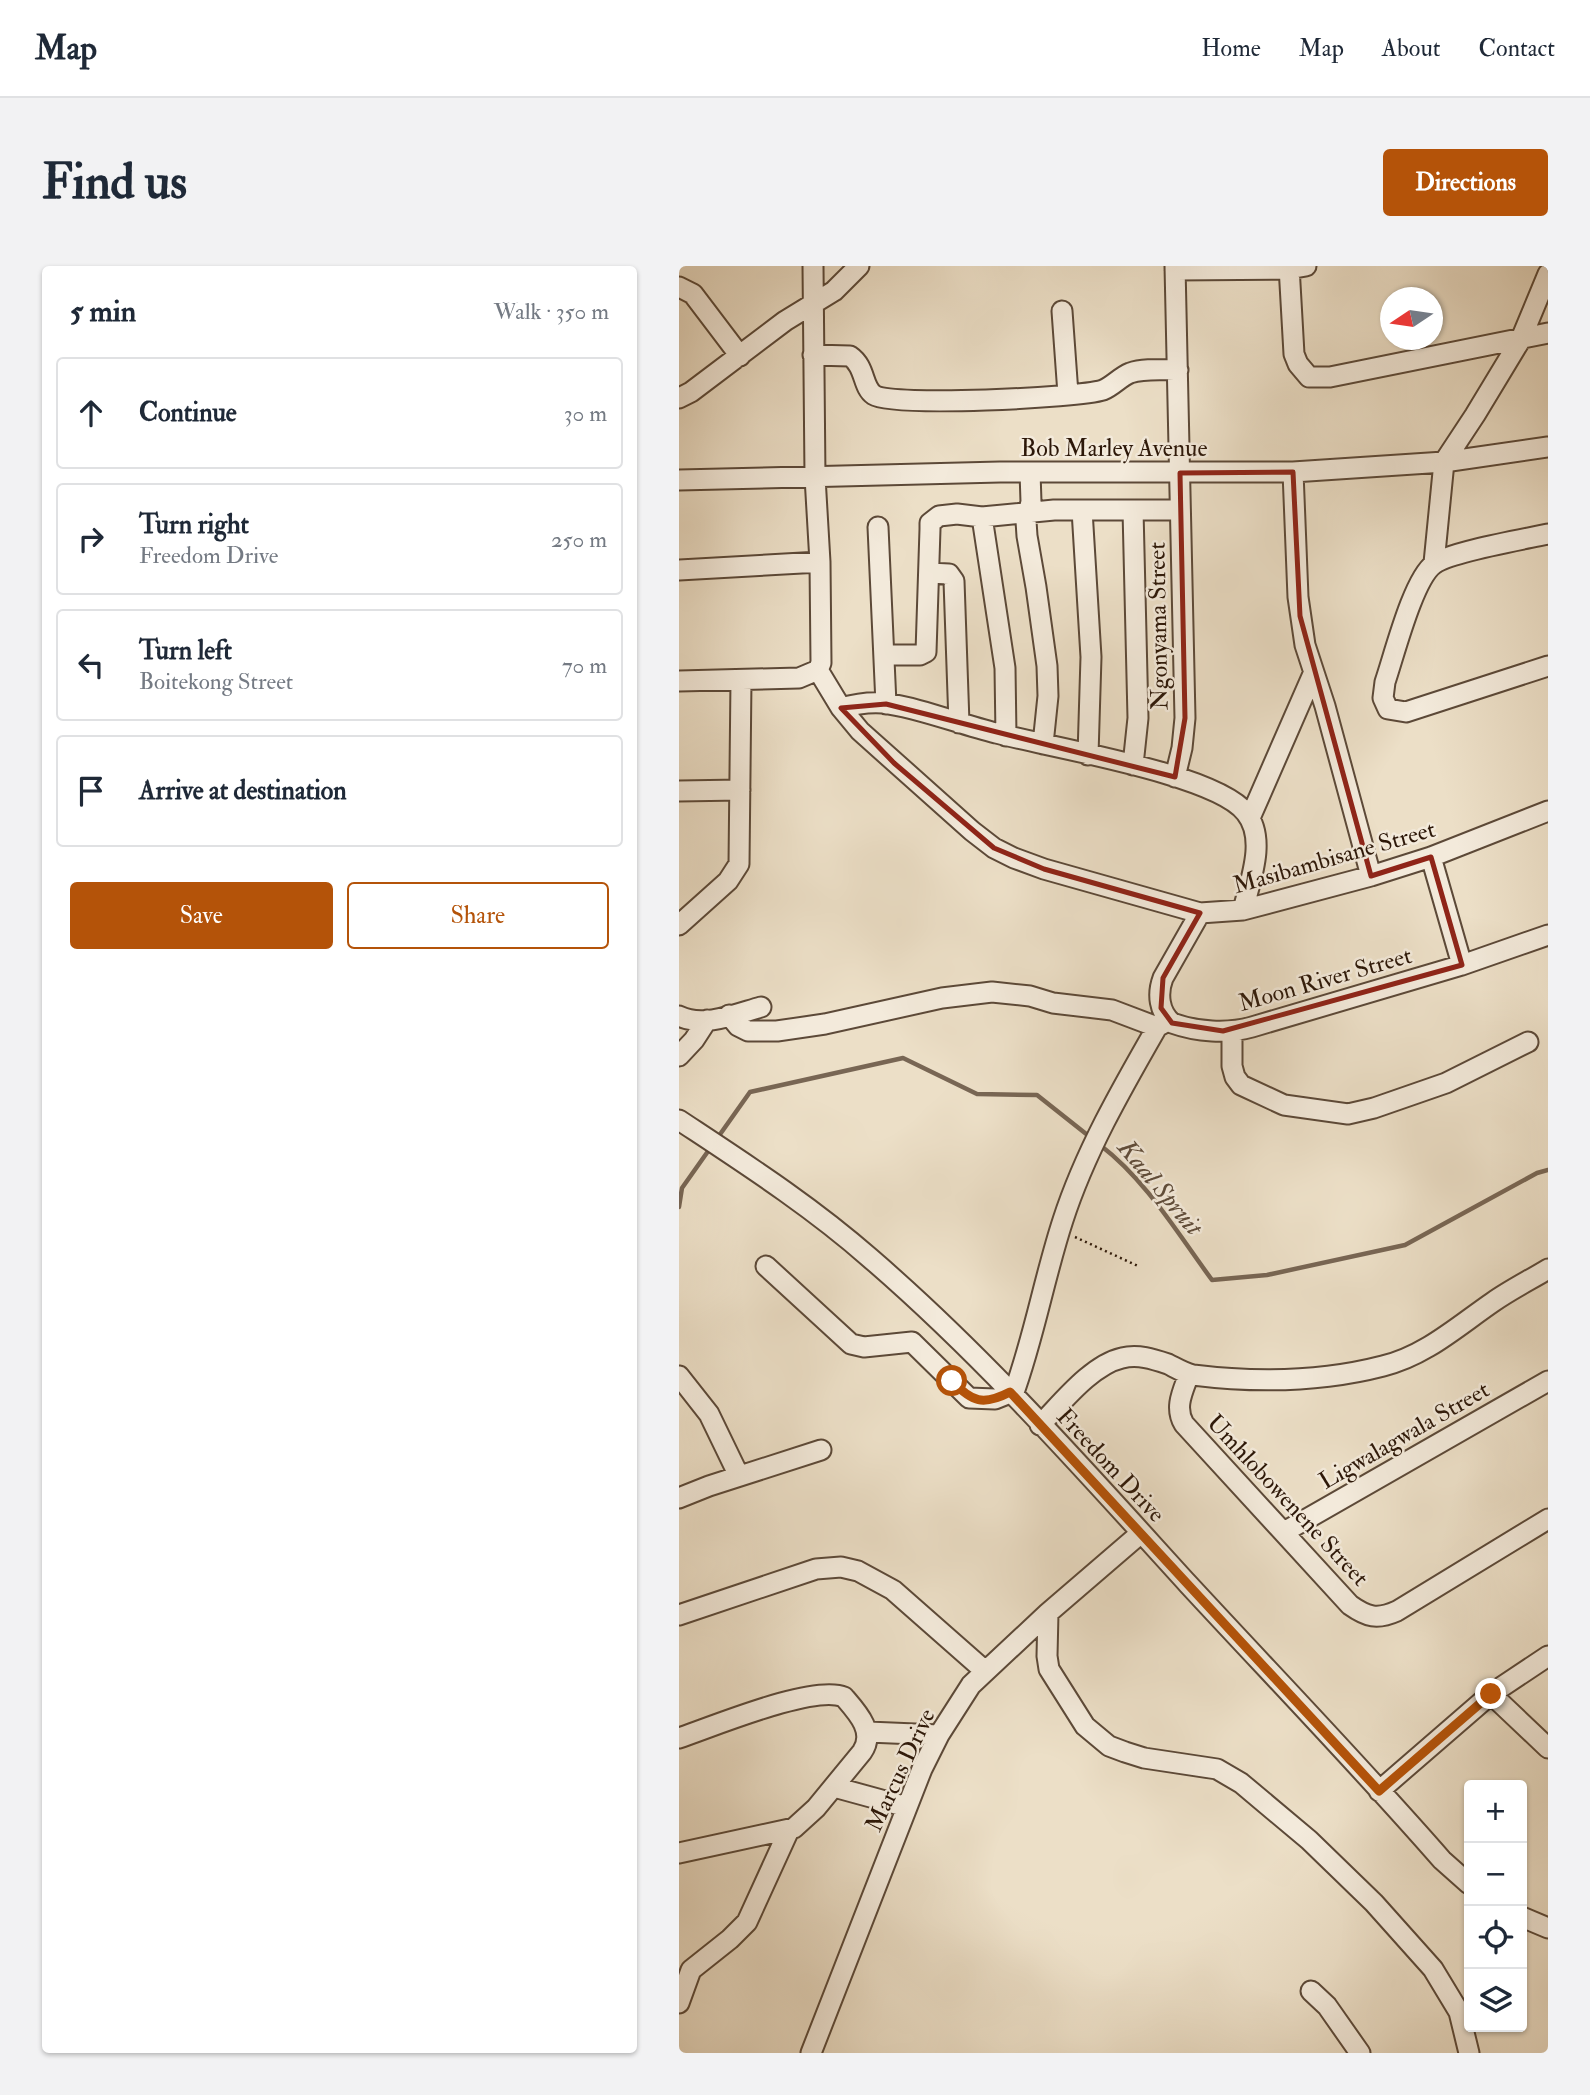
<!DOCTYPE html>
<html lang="en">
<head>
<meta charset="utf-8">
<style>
	body { margin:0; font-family:"IM FELL Double Pica",serif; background:#f2f2f3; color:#1f2937 }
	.controls { position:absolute; right:21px; bottom:21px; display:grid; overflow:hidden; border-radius:7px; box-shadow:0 2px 5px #0004 }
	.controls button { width:63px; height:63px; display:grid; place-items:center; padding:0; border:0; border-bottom:2px solid #e0e1e3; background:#fff; color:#1f2937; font:35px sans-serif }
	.compass { position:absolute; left:701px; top:21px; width:63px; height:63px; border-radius:50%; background:#fff; box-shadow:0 2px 5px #0004; rotate:257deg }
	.stop { position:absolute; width:21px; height:21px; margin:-16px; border:5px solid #b45309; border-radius:50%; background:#fff }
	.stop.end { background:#b45309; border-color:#fff; box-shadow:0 2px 7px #0008 }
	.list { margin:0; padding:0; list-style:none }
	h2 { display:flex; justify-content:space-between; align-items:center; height:91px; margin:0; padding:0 28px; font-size:30px }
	h2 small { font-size:23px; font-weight:400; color:#747a83 }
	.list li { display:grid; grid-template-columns:46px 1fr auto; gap:21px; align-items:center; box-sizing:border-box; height:112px; margin:0 14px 14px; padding:0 14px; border:2px solid #e0e1e3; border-radius:7px }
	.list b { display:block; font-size:26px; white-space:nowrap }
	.list p { margin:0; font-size:23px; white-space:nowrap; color:#747a83 }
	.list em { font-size:23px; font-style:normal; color:#747a83 }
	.actions { display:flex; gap:14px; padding:21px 28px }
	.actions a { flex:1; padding:16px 0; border:2px solid #b45309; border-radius:7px; text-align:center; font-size:24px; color:#b45309 }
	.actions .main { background:#b45309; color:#fff }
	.icon { flex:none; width:38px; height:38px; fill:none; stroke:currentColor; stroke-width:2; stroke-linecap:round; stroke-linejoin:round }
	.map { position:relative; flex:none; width:869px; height:1787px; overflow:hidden; border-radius:7px }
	header { display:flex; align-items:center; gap:42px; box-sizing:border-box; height:98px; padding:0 35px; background:#fff; border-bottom:2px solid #e0e1e3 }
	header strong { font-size:33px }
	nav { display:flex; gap:38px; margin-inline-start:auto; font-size:24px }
	.intro { display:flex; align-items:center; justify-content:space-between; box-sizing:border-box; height:168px; padding:0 42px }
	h1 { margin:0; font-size:49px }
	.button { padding:18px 32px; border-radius:7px; background:#b45309; color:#fff; font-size:24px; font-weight:700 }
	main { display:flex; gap:42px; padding:0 42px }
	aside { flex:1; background:#fff; border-radius:7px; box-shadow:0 2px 5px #0004 }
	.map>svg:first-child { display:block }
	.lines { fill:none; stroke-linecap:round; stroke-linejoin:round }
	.stream { stroke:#786654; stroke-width:4.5 }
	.minor-casing { stroke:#5c4938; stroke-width:23 }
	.path { stroke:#2c1708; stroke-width:2.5; stroke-dasharray:2 3.5; stroke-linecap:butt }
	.minor { stroke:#f3eadb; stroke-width:19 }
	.route { stroke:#b45309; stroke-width:9 }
	.marked { fill:none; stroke:#8f2418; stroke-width:5; stroke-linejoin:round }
	.labels { text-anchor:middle; stroke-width:5; stroke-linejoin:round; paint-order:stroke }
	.street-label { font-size:24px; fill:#2c1708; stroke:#f3eadb }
	.water-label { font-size:26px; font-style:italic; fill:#5f4c3a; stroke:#f3eadb }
</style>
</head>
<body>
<header>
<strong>Map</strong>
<nav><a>Home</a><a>Map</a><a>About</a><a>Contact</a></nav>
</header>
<div class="intro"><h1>Find us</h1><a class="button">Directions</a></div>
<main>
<aside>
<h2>5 min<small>Walk · 350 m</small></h2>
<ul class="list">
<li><svg class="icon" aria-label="ahead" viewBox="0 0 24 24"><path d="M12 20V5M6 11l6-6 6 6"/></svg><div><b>Continue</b></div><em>30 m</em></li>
<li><svg class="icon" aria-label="right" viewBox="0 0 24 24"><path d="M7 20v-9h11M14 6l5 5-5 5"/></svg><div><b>Turn right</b><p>Freedom Drive</p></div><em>250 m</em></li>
<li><svg class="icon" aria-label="left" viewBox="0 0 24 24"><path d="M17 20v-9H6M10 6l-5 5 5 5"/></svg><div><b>Turn left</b><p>Boitekong Street</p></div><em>70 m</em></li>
<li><svg class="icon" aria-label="arrive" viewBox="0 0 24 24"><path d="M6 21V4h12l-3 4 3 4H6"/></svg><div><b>Arrive at destination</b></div></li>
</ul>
<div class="actions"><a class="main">Save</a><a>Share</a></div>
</aside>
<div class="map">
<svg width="869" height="1787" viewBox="0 0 869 1787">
	<rect width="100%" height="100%" fill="#ecdfc7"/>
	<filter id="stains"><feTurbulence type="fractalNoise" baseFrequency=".00286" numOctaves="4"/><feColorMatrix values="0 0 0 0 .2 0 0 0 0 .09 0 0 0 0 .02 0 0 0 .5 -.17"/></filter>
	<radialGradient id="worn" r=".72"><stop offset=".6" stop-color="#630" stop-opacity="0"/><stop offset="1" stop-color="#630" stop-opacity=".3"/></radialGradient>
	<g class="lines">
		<!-- stream -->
		<path class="stream" d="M37,874L71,826L224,792L298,828L358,829L411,871
			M421,879C467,914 499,968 533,1014L588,1009L726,979L858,907L869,904
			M0,941L3,922L32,881"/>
		<!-- minor casing -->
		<g class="minor-casing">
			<path id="minor" d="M134,0L136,211L141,296L142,397L139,404L162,442L181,465L293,565L315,582L335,592L365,603L521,647L564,644L692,610L752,591L869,545
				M610,0L615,88L619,98L630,111H651L869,67
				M496,4L610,3L627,0
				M0,21L14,28L61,90
				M383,45L389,128
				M134,89L171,90C187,101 183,121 195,129C213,141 399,132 424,124C434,120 441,111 451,107C465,102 484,104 499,104
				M0,132L12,126L106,55L155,25L180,0
				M351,206L352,236L347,255L348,270L357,321L368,400L369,430L364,478
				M614,206L619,331L626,379L646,440L692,610
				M0,214L321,206H614L765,196L869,181
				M403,244L412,391L409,489
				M303,251L326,402L327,470
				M199,261L207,438
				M869,268C846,273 770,286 755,298C734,313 715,390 706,416L704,432L709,443L727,446L869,400
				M755,297L765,196L796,149L842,73L869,8
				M0,304L141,296
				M250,307L270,308L275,315L280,457
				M205,389H241L247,386L251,263V257L260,250L278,248L303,251L375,244H500
				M0,415L120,412L139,404
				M162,442C176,438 190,436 204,437C242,442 280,458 317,467C369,481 538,508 567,547C588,573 571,615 564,644
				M454,499L459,452L454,244
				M496,511L503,482L506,452L496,0
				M0,525L61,524
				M571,552L634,408
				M752,591L783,699
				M521,647L484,712C478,728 480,746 493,757C518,766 548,768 573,761L783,699L869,669
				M0,659L49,615L60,598L62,414
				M50,749L59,760L69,765H98L146,758L263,732L313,726L351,730L374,737L433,744L478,761L489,755
				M0,750C24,762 57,748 82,741
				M553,765V800L556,811L562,819L605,839L669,848L695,842L767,817L849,776
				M0,790L15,774L28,754
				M0,854C65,897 132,940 191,992C306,1091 407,1206 509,1318C594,1410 681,1500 763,1594L790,1618
				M87,1000L172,1078L185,1081L233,1076L290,1132L316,1133L331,1127
				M510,1108C504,1125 495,1141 505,1158L671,1339C688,1351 698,1354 718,1345L869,1253
				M0,1110L30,1148L60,1210
				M334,1129C355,1072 365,1012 384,954C406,886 443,822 478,761
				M361,1159C382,1138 412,1099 443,1092C459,1088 474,1093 489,1098C497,1102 505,1107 514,1109C578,1117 642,1116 704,1100C746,1090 779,1060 814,1036C831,1024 851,1014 869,1003
				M0,1232L30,1220L142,1184
				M605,1266L869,1115
				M369,1347L368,1390L370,1403L406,1460L430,1480L446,1486L465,1492L538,1503L562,1517L630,1574L695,1637L754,1703L780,1746L790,1787
				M0,1349L137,1303L162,1301L179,1305L214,1324L306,1405
				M812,1428L869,1482
				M189,1466L260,1469
				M0,1472C33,1461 135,1418 165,1431C178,1446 197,1466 183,1486L137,1542L115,1562L0,1587
				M155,1521L228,1541
				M700,1525L812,1428L869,1390
				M843,1651L869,1662
				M632,1725L648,1740L681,1787
				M0,1737L12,1704L51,1673L68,1656L110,1564
				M132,1787L243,1503L260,1469L292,1419L369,1347L462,1267"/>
		</g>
		<!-- path -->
		<path class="path" d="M396,971L459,1000"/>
		<!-- minor -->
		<use href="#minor" class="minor"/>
	</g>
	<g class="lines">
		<!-- route -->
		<path class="route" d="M273,1115C293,1136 304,1140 331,1126L700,1525L812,1428"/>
	</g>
	<!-- marked area -->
	<path class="marked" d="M614,206L621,350L692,610L752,591L783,699L544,765L493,757L482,742L484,712L521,647L365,603L315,582L215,497L162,442L207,438L496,511L506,452L501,207Z"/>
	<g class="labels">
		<!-- street labels -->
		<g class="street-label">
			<text x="435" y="190">Bob Marley Avenue</text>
			<text transform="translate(479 360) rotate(-91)" y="8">Ngonyama Street</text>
			<text transform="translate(655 591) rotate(-16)" y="8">Masibambisane Street</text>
			<text transform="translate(646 713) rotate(-16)" y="8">Moon River Street</text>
			<text transform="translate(725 1169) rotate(-30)" y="8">Ligwalagwala Street</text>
			<text transform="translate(432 1199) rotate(47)" y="8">Freedom Drive</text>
			<text transform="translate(609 1234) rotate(47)" y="8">Umhlobowenene Street</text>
			<text transform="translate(221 1504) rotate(-65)" y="8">Marcus Drive</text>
		</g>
		<!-- water labels -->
		<g class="water-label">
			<text transform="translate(482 921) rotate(50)" y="9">Kaal Spruit</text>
		</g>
	</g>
	<rect width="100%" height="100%" filter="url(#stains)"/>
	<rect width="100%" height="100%" fill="url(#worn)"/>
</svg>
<div class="controls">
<button>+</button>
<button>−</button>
<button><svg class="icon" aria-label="locate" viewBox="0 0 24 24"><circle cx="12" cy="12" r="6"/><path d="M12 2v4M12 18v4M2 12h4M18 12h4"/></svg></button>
<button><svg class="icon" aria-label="layers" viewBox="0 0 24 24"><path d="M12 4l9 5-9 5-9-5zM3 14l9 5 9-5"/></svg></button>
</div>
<svg class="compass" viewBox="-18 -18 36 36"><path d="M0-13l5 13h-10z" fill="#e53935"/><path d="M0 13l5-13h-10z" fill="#747a83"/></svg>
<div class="stop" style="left:273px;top:1115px"></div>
<div class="stop end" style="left:812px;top:1428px"></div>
</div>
</main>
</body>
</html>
